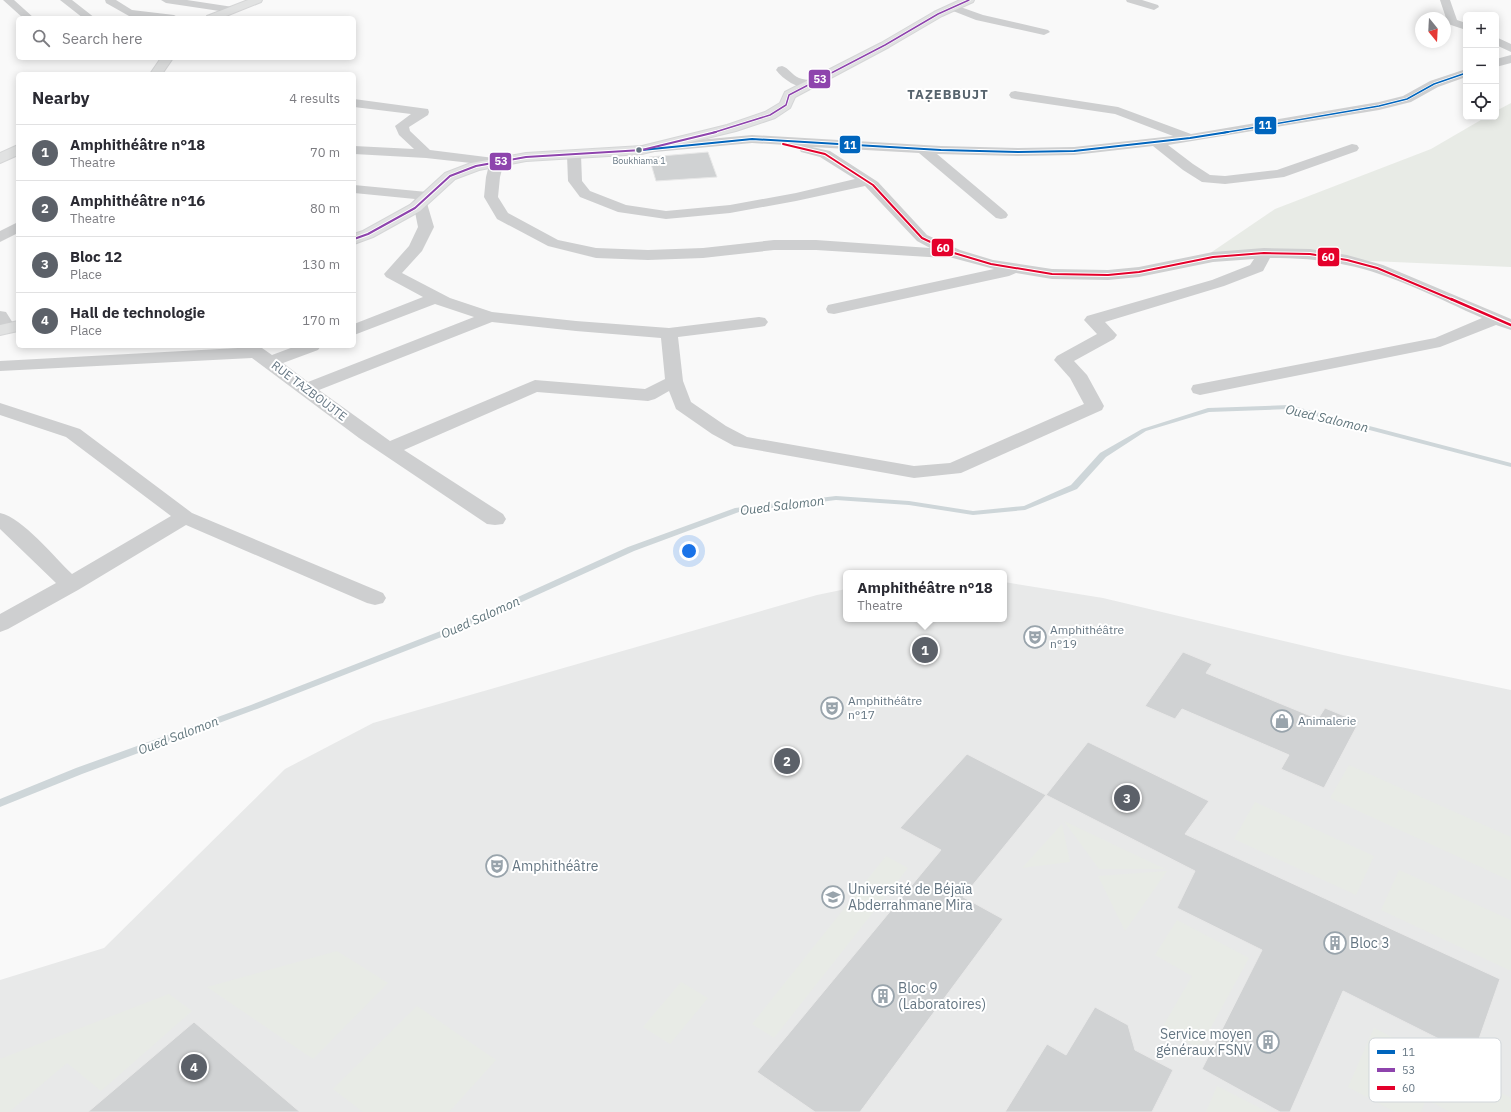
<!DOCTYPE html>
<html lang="en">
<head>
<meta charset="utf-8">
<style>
	body { margin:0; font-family:"IBM Plex Sans",sans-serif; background:#f2f2f3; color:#2b2b33 }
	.controls { position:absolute; right:12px; top:12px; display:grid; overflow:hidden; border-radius:6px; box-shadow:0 2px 10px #0003 }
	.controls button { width:36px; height:36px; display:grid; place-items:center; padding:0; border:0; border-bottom:1px solid #e1e1e2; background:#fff; color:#2b2b33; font:20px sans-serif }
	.compass { position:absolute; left:1415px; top:12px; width:36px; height:36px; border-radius:50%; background:#fff; box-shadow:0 2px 10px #0003; rotate:162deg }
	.you { position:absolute; left:689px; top:551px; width:14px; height:14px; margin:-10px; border:3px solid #fff; border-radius:50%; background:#1a73e8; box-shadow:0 0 0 6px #1a73e833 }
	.badge { display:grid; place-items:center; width:26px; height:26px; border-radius:50%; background:#5c6169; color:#fff; font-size:13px; font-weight:700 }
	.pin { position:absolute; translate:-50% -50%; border:2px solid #fff; box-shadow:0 1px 4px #0006 }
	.popup { position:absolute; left:843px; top:570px; width:164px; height:52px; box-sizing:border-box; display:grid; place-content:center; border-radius:6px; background:#fff; filter:drop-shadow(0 1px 3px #0005); font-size:13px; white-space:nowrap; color:#7c7c81 }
	.popup b { font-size:15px; color:#2b2b33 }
	.popup::after { content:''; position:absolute; left:50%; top:100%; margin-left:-8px; border:8px solid transparent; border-top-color:#fff }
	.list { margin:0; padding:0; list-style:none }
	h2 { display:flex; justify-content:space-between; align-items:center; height:52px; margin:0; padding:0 16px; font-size:17px }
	h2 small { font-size:13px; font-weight:400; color:#7c7c81 }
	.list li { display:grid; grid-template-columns:26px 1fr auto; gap:12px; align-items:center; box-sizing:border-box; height:56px; padding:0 16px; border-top:1px solid #e1e1e2 }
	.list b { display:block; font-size:15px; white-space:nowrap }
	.list p { margin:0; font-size:13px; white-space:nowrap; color:#7c7c81 }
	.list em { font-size:13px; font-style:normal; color:#7c7c81 }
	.icon { flex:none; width:22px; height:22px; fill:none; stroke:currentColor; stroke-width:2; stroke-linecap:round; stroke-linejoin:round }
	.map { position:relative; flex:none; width:1511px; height:1112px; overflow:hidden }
	.search { position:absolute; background:#fff; box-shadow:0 2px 10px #0003; left:16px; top:16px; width:340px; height:44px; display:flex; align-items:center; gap:10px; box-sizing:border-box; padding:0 14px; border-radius:6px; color:#7c7c81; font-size:15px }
	.panel { position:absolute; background:#fff; box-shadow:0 2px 10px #0003; left:16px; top:72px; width:340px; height:276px; border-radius:6px }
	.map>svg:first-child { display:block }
	.built { fill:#e8e9e9 }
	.green { fill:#e8ebe6 }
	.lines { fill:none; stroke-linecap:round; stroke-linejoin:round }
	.stream { fill:#ced6d9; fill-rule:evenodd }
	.building { fill:#d0d2d3; stroke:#e8e8e8 }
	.secondary-casing { stroke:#d5d6d7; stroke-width:2 }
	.street { fill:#cecfd0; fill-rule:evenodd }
	.secondary { fill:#e1e2e2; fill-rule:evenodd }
	.bus-1-far1-casing { stroke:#fff; stroke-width:3 }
	.bus-1-casing { stroke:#fff; stroke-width:4 }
	.bus-2-far1-casing { stroke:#fff; stroke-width:3 }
	.bus-2-casing { stroke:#fff; stroke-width:4 }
	.bus-3-far1-casing { stroke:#fff; stroke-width:4 }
	.bus-3-casing { stroke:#fff; stroke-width:5 }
	.bus-1-far1 { stroke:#0065bd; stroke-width:1.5 }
	.bus-1 { stroke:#0065bd; stroke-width:2 }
	.bus-2-far1 { stroke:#8e44ad; stroke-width:1.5 }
	.bus-2 { stroke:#8e44ad; stroke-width:2 }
	.bus-3-far1 { stroke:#e4002b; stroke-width:2 }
	.bus-3 { stroke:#e4002b; stroke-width:2.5 }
	.bus-dot { fill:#657683; stroke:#fff; stroke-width:1.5 }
	.labels { text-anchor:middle; stroke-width:4; stroke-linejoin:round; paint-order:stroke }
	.far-bus-label { font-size:9px; fill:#657683; stroke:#fff }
	.street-label { font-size:12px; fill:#657683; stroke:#fff }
	.poi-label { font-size:12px; fill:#657683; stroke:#fff; text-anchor:start }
	.far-district-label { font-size:13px; font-weight:bold; letter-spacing:1px; fill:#57646e; stroke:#fff }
	.water-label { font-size:13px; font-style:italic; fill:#60757c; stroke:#fff }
	.near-poi-label { font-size:14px; fill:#657683; stroke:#fff; text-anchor:start }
	.key { fill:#fff; stroke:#d1d6da; stroke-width:1 }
	.key-label { font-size:11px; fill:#657683 }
	.line-badge { stroke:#fff; stroke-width:1.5 }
	.badge-label { font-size:11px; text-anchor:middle; font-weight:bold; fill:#fff }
</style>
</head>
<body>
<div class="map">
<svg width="1511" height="1112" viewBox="0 0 1511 1112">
	<rect width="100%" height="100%" fill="#f9f9f9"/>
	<!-- built -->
	<path class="built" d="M1004,582L1103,598L1343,655L1511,690V1112H0V980L104,948L285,769L373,723L817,595L846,589V619H1004Z"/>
	<!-- green -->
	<path class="green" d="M1511,103V267L1347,260L1310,254L1200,260L1275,209L1431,149L1486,117H1496V111Z
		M1349,765L1511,837V881L1330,798Z
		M1255,802L1374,856L1356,895L1234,839Z
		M1064,821L1165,869H1099Z
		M1062,824L1070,862L1022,868Z
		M886,856L908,868L774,1038L752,1024Z
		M1399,870L1511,920V971L1381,910Z
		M1167,871L1125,931L1098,876Z
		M1177,920L1249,958L1199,1049L1162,1028L1192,976L1155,955Z
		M337,951L388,983L313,1059L207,987Z
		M681,982L708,998L670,1044L643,1027Z
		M169,994L192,1011L101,1091L67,1063L9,1112H0V1059Z
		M417,1006L496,1060L449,1112H363L333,1089Z
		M1374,1028L1511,1098V1112H1450L1426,1099L1421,1112H1395L1348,1087Z
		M1217,1086L1268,1112H1206Z"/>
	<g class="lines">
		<!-- stream -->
		<path class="stream" d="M1289,405L1511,463V467L1289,409L1209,412L1146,431L1106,457L1077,489L1025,510L973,515L909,505L836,500L739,512L634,551L462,629L257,709L82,774L0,807V799L76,768L251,705L456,625L628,547L735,508L836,496L909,501L973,511L1024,506L1071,485L1100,453L1142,429L1208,408Z"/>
	</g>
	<!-- building -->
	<path class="building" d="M708,152L717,177L656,181L649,157Z
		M1183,652L1212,664L1206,673L1318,719L1325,708L1359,722L1324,788L1281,769L1289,755L1182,709L1175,719L1145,706Z
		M1088,742L1209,801L1185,834L1500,979L1473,1056L1343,991L1290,1112H1280L1202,1069L1262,950L1177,908L1195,871L1046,795Z
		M967,754L1046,795L963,897L1003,919L860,1112H815L757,1072L941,850L900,828Z
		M1095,1007L1128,1025L1135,1050L1173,1070L1152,1112H1005L1047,1044L1066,1055Z
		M194,1022L300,1112H88Z"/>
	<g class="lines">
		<!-- secondary casing -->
		<g class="secondary-casing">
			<path id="secondary" d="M248,0H262L261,2L221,18H206L207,16Z
				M960,0H974L973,2L942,16L889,47L795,97L790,108L775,118L736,131L642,154L526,161L479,170L455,179L420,211L373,237L354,244V234L363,231L410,205L445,173L471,163L526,153L642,146L727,125L765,112L780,103L785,92L881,43L934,12Z
				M161,58H173L162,74H150Z
				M18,145V155L0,163V153Z
				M18,321V331L0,335V325Z"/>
		</g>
		<!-- street -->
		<path class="street" d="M3,0H14L34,18H23Z
			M60,0H72L95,18H83Z
			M105,0H116L132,10L174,15L179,18H145L129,16L106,3Z
			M161,0H187L233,7L238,10L233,13L166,3Z
			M1126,0H1142L1158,5L1159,7L1154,10L1127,2Z
			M1440,0H1450L1457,20L1466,23V30L1448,24Z
			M952,4L983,15L1048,30L1050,32L1044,35L976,20L948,9L947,7Z
			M1496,37L1511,44V52L1496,45Z
			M1511,55V63L1496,67V59Z
			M782,66C789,68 792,75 799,78C805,80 813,80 817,85L815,88C802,91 784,81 776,70L778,67Z
			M1466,69V77L1438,87L1411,102L1379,110L1168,145L1193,164L1210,175L1225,176L1277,170L1352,144L1357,145L1359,148L1357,151L1284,177L1225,184L1202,182L1183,170L1153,146L1074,155L1018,156L937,154L1006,212L1008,215L1006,218L1001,219L996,218L919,153L812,147L830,151L878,182L927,235L960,250L993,260L1052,269L1108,270L1139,267L1213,252L1264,248L1310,249L1347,255L1383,265L1511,319V330L1496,325L1440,347L1200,395L1193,393L1191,389L1193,385L1435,338L1482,318C1439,299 1392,274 1346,265C1320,259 1295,258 1270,258L1263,271L1224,286L1105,322L1117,335L1114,339L1074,361L1087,375L1104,406L1102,410L961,473L914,478L734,446L712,434L676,409L669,391L655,399L648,401L537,392L404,450L503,514L506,519L503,524L495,525L487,524L359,438L252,358L0,371V361L256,347L262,348L272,355L296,346H321L318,350L283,363L308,382L474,317L435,304L354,335V324L423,297L386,277L384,274L409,246L418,227L413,202L415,199L354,193V185L427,192L432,193L434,196L432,199L426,200L434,227L422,251L402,273L450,298L492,312L576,321L669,328L759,317L765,318L768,322L765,326L759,327L678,337L683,381L691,402L726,426L747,437L914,466L950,463L1084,404L1070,378L1054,360L1057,356L1097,334L1084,320L1087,316L1212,280L1250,265L1254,259L1213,262L1139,277L1108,280L1052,279L1016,273L1009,276L834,314L828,313L826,309L828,305L994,269L949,257L945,258L816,250H774L703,258L648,260L596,258L548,246L497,219L484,197L486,177L489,165L426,158L354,154V146L414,149L399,135L395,126L411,114L354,107V99L428,109L429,112L428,115L409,127L410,131L430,150L502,159L504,162L500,177L498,197L508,213L558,240L596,248L648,250L703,248L774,240H816L930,248L917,241L865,186L796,201L730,213L666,219L618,212L580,197L568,181L567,155L569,152L574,151L579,152L581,155L582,181L590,191L626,205L666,211L730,205L796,193L855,179L820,157L801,152L799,149L802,146L752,143L644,153L639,152L637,149L639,146L644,145L752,135L941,146L1018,148L1074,147L1173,136L1115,114L1015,99L1011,98L1009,95L1011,92L1015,91L1118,107L1191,134L1379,102L1403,96L1430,81ZM492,322L576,331L661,338L665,379L645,389L535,380L390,441L319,390Z
			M18,222V233L0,242V231Z
			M0,311L6,312L16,328L13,332L7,333L0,330Z
			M0,403L80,429L192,513L383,593L386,598L383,603L375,605L367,603L186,525L78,590L8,629L0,632V614L56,583L0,529V513C23,518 54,557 72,574L171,516L66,437L0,415Z"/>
		<!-- secondary -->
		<use href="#secondary" class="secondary"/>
		<!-- bus-1-far1 casing -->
		<g class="bus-1-far1-casing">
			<path id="bus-1-far1" d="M1222,133L1379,106L1407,99L1434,84L1466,73"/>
		</g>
		<!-- bus-1 casing -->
		<g class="bus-1-casing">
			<path id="bus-1" d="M642,150L752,139L941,150L1018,152L1074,151L1190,138L1228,132"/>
		</g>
		<!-- bus-2-far1 casing -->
		<g class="bus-2-far1-casing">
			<path id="bus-2-far1" d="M712,133L770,115L786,105L789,95L885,45L938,14L969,0"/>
		</g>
		<!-- bus-2 casing -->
		<g class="bus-2-casing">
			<path id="bus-2" d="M354,239L368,234L415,208L450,176L476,166L526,157L642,150L716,132"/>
		</g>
		<!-- bus-3-far1 casing -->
		<g class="bus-3-far1-casing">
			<path id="bus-3-far1" d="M783,144L825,154L873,185L922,238L954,253L991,264L1052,274L1108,275L1139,272L1213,257L1264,253L1310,254L1347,260L1377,268L1453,300"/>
		</g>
		<!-- bus-3 casing -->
		<g class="bus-3-casing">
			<path id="bus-3" d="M1451,299L1511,325"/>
		</g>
		<!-- bus-1-far1 -->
		<use href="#bus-1-far1" class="bus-1-far1"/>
		<!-- bus-1 -->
		<use href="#bus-1" class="bus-1"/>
		<!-- bus-2-far1 -->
		<use href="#bus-2-far1" class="bus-2-far1"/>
		<!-- bus-2 -->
		<use href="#bus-2" class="bus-2"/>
		<!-- bus-3-far1 -->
		<use href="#bus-3-far1" class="bus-3-far1"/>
		<!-- bus-3 -->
		<use href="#bus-3" class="bus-3"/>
	</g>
	<!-- icons -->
	<defs>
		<g id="theatre-ring" transform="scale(1.15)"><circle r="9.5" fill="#fff" stroke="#99a4ac" stroke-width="1.5"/><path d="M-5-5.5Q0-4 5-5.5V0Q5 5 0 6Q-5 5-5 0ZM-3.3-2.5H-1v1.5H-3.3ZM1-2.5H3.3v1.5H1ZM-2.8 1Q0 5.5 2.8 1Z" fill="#99a4ac"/></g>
		<g id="shop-ring" transform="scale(1.15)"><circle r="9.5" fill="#fff" stroke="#99a4ac" stroke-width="1.5"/><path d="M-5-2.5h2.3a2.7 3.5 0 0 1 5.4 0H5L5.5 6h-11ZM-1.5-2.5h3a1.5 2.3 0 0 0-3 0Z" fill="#99a4ac"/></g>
		<g id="university-ring" transform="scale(1.15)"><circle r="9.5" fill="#fff" stroke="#99a4ac" stroke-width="1.5"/><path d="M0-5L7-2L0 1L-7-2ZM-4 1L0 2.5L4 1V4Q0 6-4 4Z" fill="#99a4ac"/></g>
		<g id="building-ring" transform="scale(1.15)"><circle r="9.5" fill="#fff" stroke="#99a4ac" stroke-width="1.5"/><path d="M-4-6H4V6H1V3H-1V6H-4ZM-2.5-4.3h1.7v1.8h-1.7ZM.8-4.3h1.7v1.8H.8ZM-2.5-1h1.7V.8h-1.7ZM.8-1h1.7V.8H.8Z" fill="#99a4ac"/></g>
	</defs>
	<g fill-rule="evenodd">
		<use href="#theatre-ring" x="1035" y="637"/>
		<use href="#theatre-ring" x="832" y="708"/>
		<use href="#shop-ring" x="1282" y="721"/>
		<use href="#theatre-ring" x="497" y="866"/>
		<use href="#university-ring" x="833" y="897"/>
		<use href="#building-ring" x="1335" y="943"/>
		<use href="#building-ring" x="883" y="996"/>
		<use href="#building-ring" x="1268" y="1042"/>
	</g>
	<!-- markers -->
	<circle class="bus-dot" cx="639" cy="150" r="3.5"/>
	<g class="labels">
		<!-- far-bus labels -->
		<g class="far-bus-label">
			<text x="639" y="164">Boukhiama 1</text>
		</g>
		<!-- street labels -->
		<g class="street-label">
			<text transform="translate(309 391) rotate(37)" y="4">RUE TAZBOUJTE</text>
		</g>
		<!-- poi labels -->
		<g class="poi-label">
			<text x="1050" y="634">Amphithéâtre<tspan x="1050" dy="14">n°19</tspan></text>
			<text x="848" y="705">Amphithéâtre<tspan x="848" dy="14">n°17</tspan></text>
			<text x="1298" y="725">Animalerie</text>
		</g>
		<!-- far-district labels -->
		<g class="far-district-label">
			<text x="948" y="99">TAẒEBBUJT</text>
		</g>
		<!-- water labels -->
		<g class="water-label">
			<text transform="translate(1327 418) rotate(13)" y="5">Oued Salomon</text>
			<text transform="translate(782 505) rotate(-7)" y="5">Oued Salomon</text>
			<text transform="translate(480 617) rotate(-24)" y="5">Oued Salomon</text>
			<text transform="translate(178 735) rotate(-21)" y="5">Oued Salomon</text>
		</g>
		<!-- near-poi labels -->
		<g class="near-poi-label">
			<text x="512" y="871">Amphithéâtre</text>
			<text x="848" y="894">Université de Béjaïa<tspan x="848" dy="16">Abderrahmane Mira</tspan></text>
			<text x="1350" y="948">Bloc 3</text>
			<text x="898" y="993">Bloc 9<tspan x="898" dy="16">(Laboratoires)</tspan></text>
			<text x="1252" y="1039" text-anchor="end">Service moyen<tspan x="1252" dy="16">généraux FSNV</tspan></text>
		</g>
	</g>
	<!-- legend -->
	<rect x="1369" y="1038" width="132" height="64" rx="6" class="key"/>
	<rect x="1377" y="1050" width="18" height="4" fill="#0065bd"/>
	<rect x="1377" y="1068" width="18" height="4" fill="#8e44ad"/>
	<rect x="1377" y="1086" width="18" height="4" fill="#e4002b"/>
	<g class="key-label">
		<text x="1402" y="1056">11</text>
		<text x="1402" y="1074">53</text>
		<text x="1402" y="1092">60</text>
	</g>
	<g class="line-badge">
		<rect x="808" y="69" width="23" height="20" rx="4" fill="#8e44ad"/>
		<rect x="1254" y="116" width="23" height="19" rx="4" fill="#0065bd"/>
		<rect x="839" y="135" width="22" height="19" rx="4" fill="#0065bd"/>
		<rect x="489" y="152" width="23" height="19" rx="4" fill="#8e44ad"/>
		<rect x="931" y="238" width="23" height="19" rx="4" fill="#e4002b"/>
		<rect x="1317" y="247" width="23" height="20" rx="4" fill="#e4002b"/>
	</g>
	<g class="badge-label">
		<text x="820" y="83">53</text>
		<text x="1265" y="129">11</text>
		<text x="850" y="149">11</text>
		<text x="501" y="165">53</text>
		<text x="943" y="252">60</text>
		<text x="1328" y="261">60</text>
	</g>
</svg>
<div class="controls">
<button>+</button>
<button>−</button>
<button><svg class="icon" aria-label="locate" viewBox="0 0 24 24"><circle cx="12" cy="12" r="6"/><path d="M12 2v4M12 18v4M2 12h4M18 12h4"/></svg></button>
</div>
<svg class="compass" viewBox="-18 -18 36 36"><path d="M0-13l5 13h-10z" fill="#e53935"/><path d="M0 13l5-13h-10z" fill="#7c7c81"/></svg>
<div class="you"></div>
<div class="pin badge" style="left:925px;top:650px">1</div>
<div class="popup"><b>Amphithéâtre n°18</b>Theatre</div>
<div class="pin badge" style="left:787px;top:761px">2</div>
<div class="pin badge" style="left:1127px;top:798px">3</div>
<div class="pin badge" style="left:194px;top:1067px">4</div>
<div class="search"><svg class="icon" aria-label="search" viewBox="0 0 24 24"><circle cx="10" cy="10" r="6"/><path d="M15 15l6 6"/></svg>Search here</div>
<section class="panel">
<h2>Nearby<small>4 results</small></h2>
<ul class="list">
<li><span class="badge">1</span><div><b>Amphithéâtre n°18</b><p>Theatre</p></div><em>70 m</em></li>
<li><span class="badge">2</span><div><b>Amphithéâtre n°16</b><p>Theatre</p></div><em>80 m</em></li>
<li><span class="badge">3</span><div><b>Bloc 12</b><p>Place</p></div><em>130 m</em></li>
<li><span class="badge">4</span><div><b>Hall de technologie</b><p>Place</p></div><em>170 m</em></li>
</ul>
</section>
</div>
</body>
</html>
